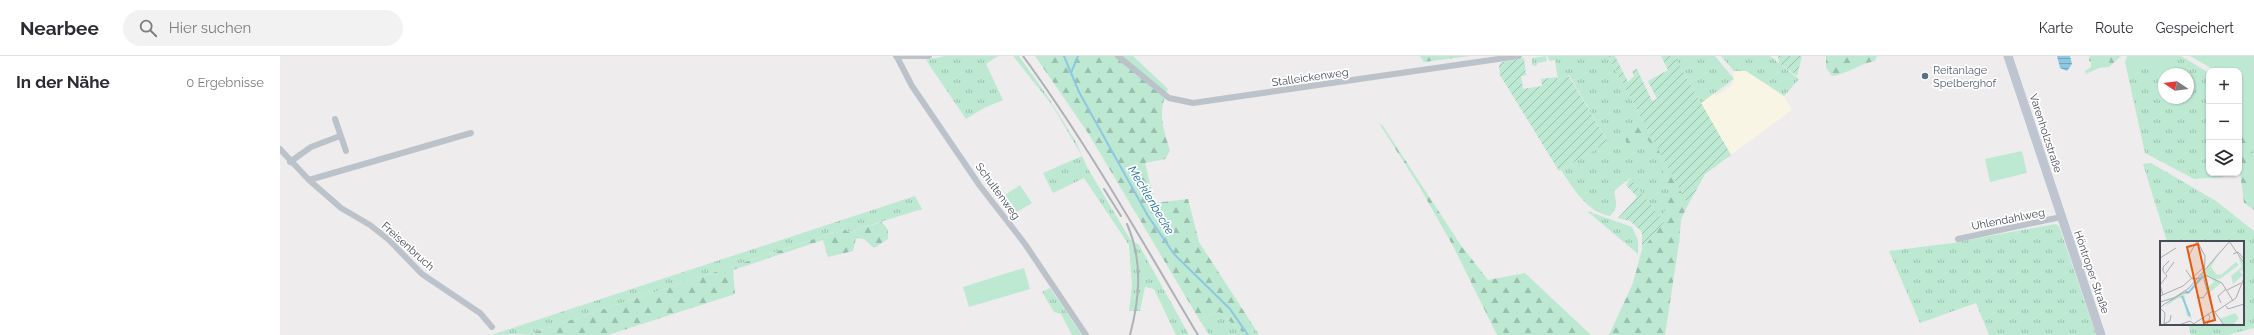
<!DOCTYPE html>
<html lang="de">
<head>
<meta charset="utf-8">
<style>
	body { margin:0; font-family:Raleway,sans-serif; background:#f2f2f3; color:#2b2b33 }
	.controls { position:absolute; right:12px; top:12px; display:grid; overflow:hidden; border-radius:8px; box-shadow:0 1px 3px #0004 }
	.controls button { width:36px; height:36px; display:grid; place-items:center; padding:0; border:0; border-bottom:1px solid #e1e1e2; background:#fff; color:#2b2b33; font:20px sans-serif }
	.compass { position:absolute; left:1878px; top:12px; width:36px; height:36px; border-radius:50%; background:#fff; box-shadow:0 1px 3px #0004; rotate:283deg }
	.list { margin:0; padding:0; list-style:none }
	h2 { display:flex; justify-content:space-between; align-items:center; height:52px; margin:0; padding:0 16px; font-size:17px }
	h2 small { font-size:13px; font-weight:400; color:#7c7c81 }
	.icon { flex:none; width:22px; height:22px; fill:none; stroke:currentColor; stroke-width:2; stroke-linecap:round; stroke-linejoin:round }
	.map { position:relative; flex:none; width:1974px; height:279px; overflow:hidden }
	header { display:flex; align-items:center; gap:24px; box-sizing:border-box; height:56px; padding:0 20px; background:#fff; border-bottom:1px solid #e1e1e2 }
	header strong { font-size:19px }
	nav { display:flex; gap:22px; margin-inline-start:auto; font-size:14px }
	.search { width:280px; height:36px; background:#f2f2f3; display:flex; align-items:center; gap:10px; box-sizing:border-box; padding:0 14px; border-radius:22px; color:#7c7c81; font-size:15px }
	main { display:flex }
	aside { flex:1; background:#fff }
	.map>svg:first-child { display:block }
	.commercial { fill:#f9f5e5 }
	.grass { fill:url(#grass-tufts); fill-rule:evenodd }
	.forest { fill:url(#forest-firs) }
	.park { fill:#bde9d3 }
	.garden { fill:url(#garden-furrows) }
	.water { fill:url(#water-rules) }
	.lines { fill:none; stroke-linecap:round; stroke-linejoin:round }
	.stream { stroke:#8ec7e2; stroke-width:2 }
	.street { stroke:#bbc2ca; stroke-width:6 }
	.secondary { stroke:#bec5d1; stroke-width:9 }
	.rail { stroke:#afb1b6; stroke-width:2 }
	.service-dot { fill:#5c6f8a; stroke:#fff; stroke-width:1.5 }
	.labels { text-anchor:middle; stroke-width:3.5; stroke-linejoin:round; paint-order:stroke }
	.service-label { font-size:11px; fill:#4e5e75; stroke:#fff; text-anchor:start }
	.street-label { font-size:11px; fill:#464d57; stroke:#fff }
	.water-label { font-size:12px; font-style:italic; fill:#196f97; stroke:#fff }
	.inset-river { fill:none; stroke:#8ec7e2; stroke-width:2 }
	.inset-road { fill:none; stroke:#abacb0; stroke-width:1 }
	.view { fill:#e8590c; fill-opacity:0.15; stroke:#e8590c; stroke-width:2 }
	.inset-edge { fill:none; stroke:#464d57; stroke-width:2 }
</style>
</head>
<body>
<header>
<strong>Nearbee</strong>
<div class="search"><svg class="icon" aria-label="search" viewBox="0 0 24 24"><circle cx="10" cy="10" r="6"/><path d="M15 15l6 6"/></svg>Hier suchen</div>
<nav><a>Karte</a><a>Route</a><a>Gespeichert</a></nav>
</header>
<main>
<aside>
<h2>In der Nähe<small>0 Ergebnisse</small></h2>
<ul class="list">
</ul>
</aside>
<div class="map">
<svg width="1974" height="279" viewBox="0 0 1974 279">
	<defs>
		<pattern id="grass-tufts" width="24" height="20" patternUnits="userSpaceOnUse"><rect width="24" height="20" fill="#bde9d3"/><path d="M3 7l-1-3M5 7V3M7 7l1-3M15 17l-1-3M17 17v-4M19 17l1-3" fill="none" stroke="#9bbfae"/></pattern>
		<pattern id="forest-firs" width="22" height="20" patternUnits="userSpaceOnUse"><rect width="22" height="20" fill="#bde9d3"/><path d="M5 1l3.5 6h-7zM16 11l3.5 6h-7z" fill="#9bbfae"/></pattern>
		<pattern id="garden-furrows" width="10" height="10" patternUnits="userSpaceOnUse"><rect width="10" height="10" fill="#bde9d3"/><path d="M-1 1l2-2M0 10L10 0M9 11l2-2" fill="none" stroke="#9bbfae"/></pattern>
		<pattern id="water-rules" width="6" height="5" patternUnits="userSpaceOnUse"><rect width="6" height="5" fill="#8ec7e2"/><path d="M0 2.5h6" fill="none" stroke="#76a4ba"/></pattern>
	</defs>
	<rect width="100%" height="100%" fill="#eeecec"/>
	<!-- commercial -->
	<path class="commercial" d="M1454,15H1466L1482,24L1504,40L1512,54L1451,99L1421,47L1434,37L1436,40L1452,29Z"/>
	<!-- grass -->
	<path class="grass" d="M665,0H718L706,8L723,44L704,52L686,63L646,4Z
		M733,0H739L766,38L796,86L807,111L850,183L859,189L909,279H896L874,233L865,231L860,255H849L852,230L849,189L804,122L773,137L763,117L802,100L772,49Z
		M1266,0L1267,5L1258,7L1256,10L1252,9V2Z
		M1268,0H1328L1408,149L1401,163L1399,187L1350,122L1334,135C1336,146 1339,151 1330,160C1307,156 1293,132 1281,114L1328,86L1289,19L1278,24L1275,4L1269,5Z
		M1394,0H1435L1454,23L1421,47Z
		M1441,0H1490L1519,23L1504,40L1466,15H1454Z
		M1847,0H1901L1929,17V117H1944L1943,121L1914,123L1865,97L1845,6ZM1884,18H1908V42H1884Z
		M1871,107L1936,145L1974,175V272L1947,279H1911L1908,268H1963V186H1887L1863,108Z
		M635,140L642,153L568,176L564,173L249,278L211,279Z
		M1307,155L1352,171L1358,184V198Z
		M1775,168L1779,170L1816,279H1709L1696,247L1640,267L1609,195L1672,187Z
		M770,232L802,279H792L781,258L774,256L762,236Z
		M939,256L962,276L976,274L979,279H929L919,263Z"/>
	<!-- forest -->
	<path class="forest" d="M755,0H853L888,33C877,58 883,70 890,95L885,103L865,107L875,147L908,143L919,186L976,274L962,276L939,256L919,263L808,77Z
		M1140,0H1190L1144,6Z
		M1546,0H1597L1595,5C1579,8 1567,18 1552,20L1546,12Z
		M1810,0H1841L1829,11L1809,5Z
		M1974,0V154L1964,147L1959,108V15H1935L1931,4Z
		M1099,67L1103,70L1180,188L1208,224L1245,217L1311,279H1217L1173,190L1139,130Z
		M1366,69L1409,91L1437,76L1448,94L1428,106L1401,163L1399,187L1385,279H1329L1353,227L1362,193L1384,166L1382,161L1392,137L1369,85L1365,82L1348,88L1341,74Z
		M602,166L608,174V183L594,192L584,183L576,182L573,195L548,201L543,184L453,214L455,238L328,279H241L249,278L564,173L568,176Z"/>
	<!-- park -->
	<path class="park" d="M1811,0H1831L1828,11L1819,12L1806,18L1805,15L1811,11Z
		M1849,0H1893L1887,18H1885L1846,6Z
		M1910,0H1974V99L1959,76V15H1936Z
		M1742,95L1747,117L1710,126L1705,103Z
		M1974,105V149L1966,137L1967,129L1962,109Z
		M740,129L752,147L734,158L722,141Z
		M744,212L750,233L689,251L683,231Z"/>
	<!-- garden -->
	<path class="garden" d="M1328,0H1335L1348,26L1354,20L1352,15L1357,13L1372,45L1377,43L1368,25L1388,14L1381,0H1394L1451,99L1425,118L1408,149Z
		M1498,0H1522L1517,20L1499,7Z
		M1244,2L1246,19L1241,20L1243,33L1262,30L1261,23L1277,21L1278,24L1288,19L1328,86L1279,115L1220,19L1219,10L1222,6Z
		M1350,122L1384,166L1362,193V176L1350,165L1338,162L1357,141L1346,129Z"/>
	<!-- water -->
	<path class="water" d="M1777,0H1790L1792,8L1787,15L1780,12Z"/>
	<g class="lines">
		<!-- stream -->
		<path class="stream" d="M784,0L799,36L868,160L894,198L950,253L968,279
			M791,17L798,0"/>
		<!-- street -->
		<path class="street" d="M616,0H649
			M838,0L889,42L913,47L1239,0
			M617,1L632,30L700,130L745,188L806,279
			M55,63L66,95
			M0,93L29,124L61,152L90,169L109,184L142,218L200,257L212,271
			M10,106L31,91L60,80
			M29,124L191,77
			M1678,183L1781,161"/>
		<!-- secondary -->
		<path class="secondary" d="M1728,0L1821,279"/>
		<!-- rail -->
		<path class="rail" d="M743,0C808,89 862,185 918,279
			M824,133L841,160
			M847,168C863,205 860,241 850,279"/>
	</g>
	<!-- markers -->
	<circle class="service-dot" cx="1645" cy="20" r="4"/>
	<g class="labels">
		<!-- service labels -->
		<g class="service-label">
			<text x="1653" y="18">Reitanlage<tspan x="1653" dy="13">Spelberghof</tspan></text>
		</g>
		<!-- street labels -->
		<g class="street-label">
			<text transform="translate(1030 21) rotate(-8)" y="4">Stalleickenweg</text>
			<text transform="translate(1766 77) rotate(72)" y="4">Varenholzstraße</text>
			<text transform="translate(718 135) rotate(54)" y="4">Schultenweg</text>
			<text transform="translate(1728 163) rotate(-11)" y="4">Uhlendahlweg</text>
			<text transform="translate(128 190) rotate(42)" y="4">Freisenbruch</text>
			<text transform="translate(1812 216) rotate(71)" y="4">Höntroper Straße</text>
		</g>
		<!-- water labels -->
		<g class="water-label">
			<text transform="translate(871 144) rotate(59)" y="4">Mecklenbecke</text>
		</g>
	</g>
	<!-- overview -->
	<g transform="translate(1880 185)">
		<rect width="84" height="84" fill="#eeecec"/>
		<path d="M78,15L84,22V29L79,30L83,34L73,43L71,35L82,26Z" fill="#bde9d3"/>
		<path d="M61,8L51,26L57,34L62,33L56,38L61,42L49,52L47,47L54,41L52,38L46,35L36,43V41ZM24,52L26,63L32,78L27,75L23,57H18L6,65L12,58L0,61Z" fill="#bde9d3"/>
		<path d="M75,72L79,77L73,84H64L60,78Z" fill="#bde9d3"/>
		<path d="M76,21L79,24L60,38H56Z" fill="#bde9d3"/>
		<path class="inset-river" d="M25,51H29L43,35M22,55L30,75"/>
		<path class="inset-road" d="M37,0L45,15L44,39L53,70M69,0L84,22M73,13L78,11L84,18M29,14L37,0M0,17L16,7M26,29L32,38L40,37M3,30V26L9,20M6,32L14,21M45,34L62,42L73,60M67,49L81,42M3,54L0,44L7,35L3,30M0,55L23,45L43,27M37,56L43,57L48,50M0,61L14,57L29,47L70,0M61,62L58,55L66,48M3,64L23,52H29M3,64L0,67L5,72L4,84M66,65L68,68L84,63M54,70L64,84M55,71L76,57L84,37M4,83L10,80L11,74M19,84L30,80L34,83M32,84L53,70M47,84L50,76L48,73"/>
		<path class="view" d="M38,3L55,79L44,82L27,6Z"/>
		<rect width="84" height="84" class="inset-edge"/>
	</g>
</svg>
<div class="controls">
<button>+</button>
<button>−</button>
<button><svg class="icon" aria-label="layers" viewBox="0 0 24 24"><path d="M12 4l9 5-9 5-9-5zM3 14l9 5 9-5"/></svg></button>
</div>
<svg class="compass" viewBox="-18 -18 36 36"><path d="M0-13l5 13h-10z" fill="#e53935"/><path d="M0 13l5-13h-10z" fill="#7c7c81"/></svg>
</div>
</main>
</body>
</html>
